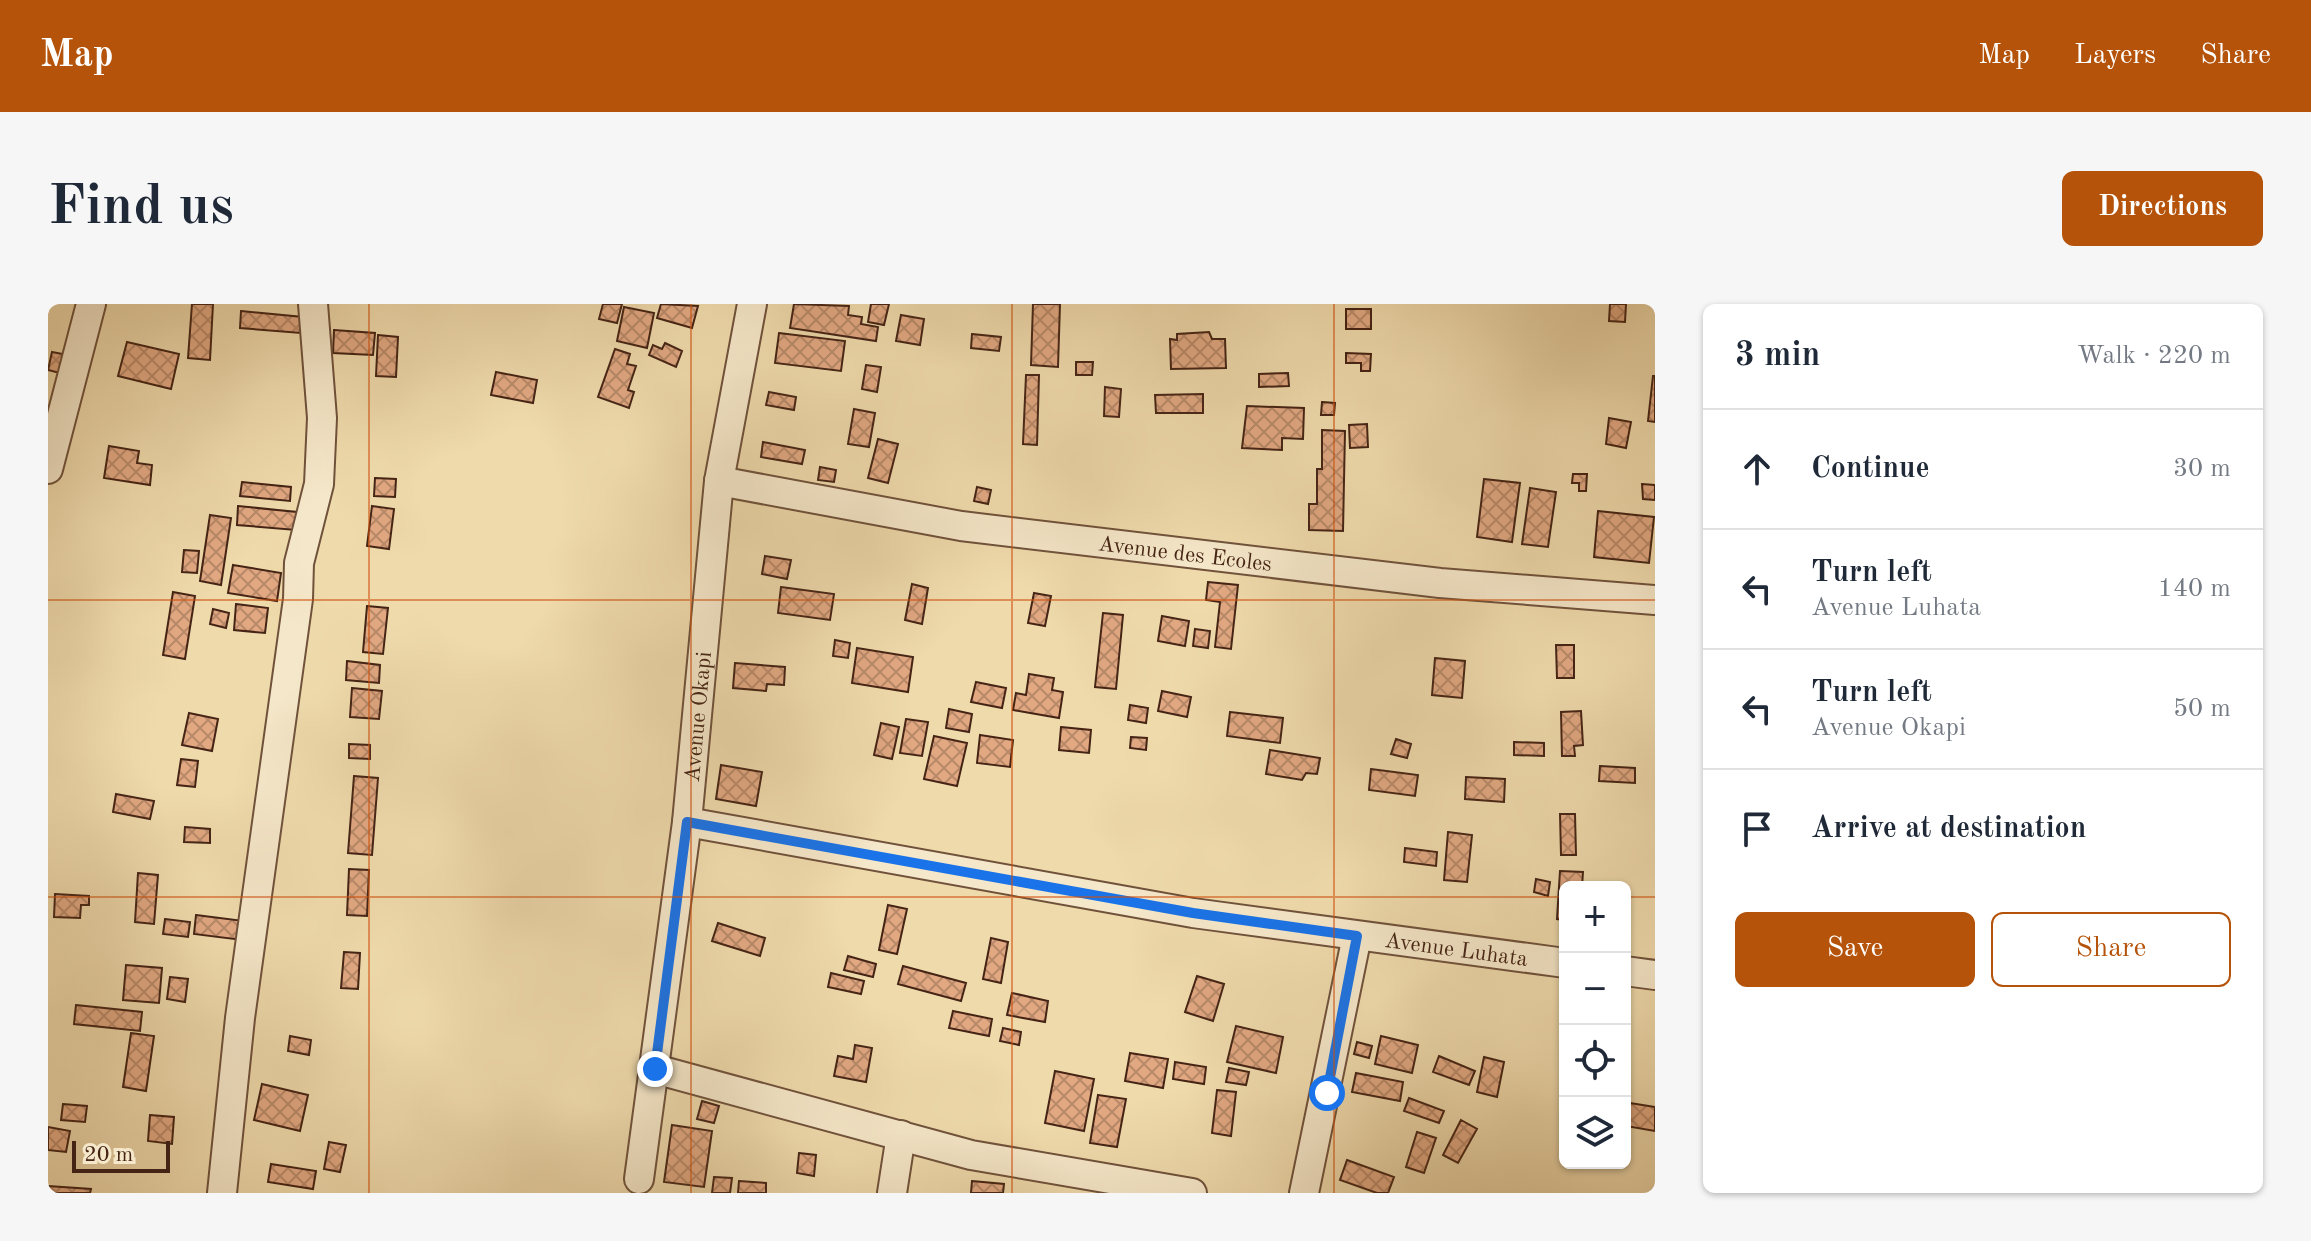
<!DOCTYPE html>
<html lang="en">
<head>
<meta charset="utf-8">
<style>
	body { margin:0; font-family:"Old Standard TT",serif; background:#f6f6f7; color:#1f2937 }
	.controls { position:absolute; right:24px; bottom:24px; display:grid; overflow:hidden; border-radius:12px; box-shadow:0 2px 6px #0004 }
	.controls button { width:72px; height:72px; display:grid; place-items:center; padding:0; border:0; border-bottom:2px solid #e0e1e3; background:#fff; color:#1f2937; font:40px sans-serif }
	.scale { position:absolute; left:24px; bottom:20px; width:98px; box-sizing:border-box; padding-left:8px; border:4px solid #452415; border-top:0; font-size:22px; line-height:28px; white-space:nowrap; color:#452415; -webkit-text-stroke:6px #f5e7c9; paint-order:stroke }
	.stop { position:absolute; width:24px; height:24px; margin:-18px; border:6px solid #1a73e8; border-radius:50%; background:#fff }
	.stop.end { background:#1a73e8; border-color:#fff; box-shadow:0 2px 8px #0008 }
	.list { margin:0; padding:0; list-style:none }
	h2 { display:flex; justify-content:space-between; align-items:center; height:104px; margin:0; padding:0 32px; font-size:34px }
	h2 small { font-size:26px; font-weight:400; color:#747a83 }
	.list li { display:grid; grid-template-columns:52px 1fr auto; gap:24px; align-items:center; box-sizing:border-box; height:120px; padding:0 32px; border-top:2px solid #e0e1e3 }
	.list b { display:block; font-size:30px; white-space:nowrap }
	.list p { margin:0; font-size:26px; white-space:nowrap; color:#747a83 }
	.list em { font-size:26px; font-style:normal; color:#747a83 }
	.actions { display:flex; gap:16px; padding:24px 32px }
	.actions a { flex:1; padding:18px 0; border:2px solid #b45309; border-radius:12px; text-align:center; font-size:28px; color:#b45309 }
	.actions .main { background:#b45309; color:#fff }
	.icon { flex:none; width:44px; height:44px; fill:none; stroke:currentColor; stroke-width:2; stroke-linecap:round; stroke-linejoin:round }
	.map { position:relative; flex:none; width:1607px; height:889px; overflow:hidden; border-radius:12px }
	header { display:flex; align-items:center; gap:48px; box-sizing:border-box; height:112px; padding:0 40px; background:#b45309; color:#fff }
	header strong { font-size:38px }
	nav { display:flex; gap:44px; margin-inline-start:auto; font-size:28px }
	.intro { display:flex; align-items:center; justify-content:space-between; box-sizing:border-box; height:192px; padding:0 48px }
	h1 { margin:0; font-size:56px }
	.button { padding:20px 36px; border-radius:12px; background:#b45309; color:#fff; font-size:28px; font-weight:700 }
	main { display:flex; gap:48px; padding:0 48px }
	aside { flex:1; background:#fff; border-radius:12px; box-shadow:0 2px 6px #0004 }
	.map>svg:first-child { display:block }
	.building { fill:url(#building-cross-hatch); stroke:#452415; stroke-width:2 }
	.lines { fill:none; stroke-linecap:round; stroke-linejoin:round }
	.minor-casing { stroke:#70523b; stroke-width:32 }
	.minor { stroke:#f5e7c9; stroke-width:28 }
	.route { stroke:#1a73e8; stroke-width:10 }
	.grid { fill:none; stroke:#d0510d; stroke-width:2; stroke-opacity:0.55 }
	.labels { text-anchor:middle; stroke-width:8; stroke-linejoin:round; paint-order:stroke }
	.street-label { font-size:22px; fill:#452415; stroke:#f5e7c9 }
</style>
</head>
<body>
<header>
<strong>Map</strong>
<nav><a>Map</a><a>Layers</a><a>Share</a></nav>
</header>
<div class="intro"><h1>Find us</h1><a class="button">Directions</a></div>
<main>
<div class="map">
<svg width="1607" height="889" viewBox="0 0 1607 889">
	<defs>
		<pattern id="building-cross-hatch" width="8" height="8" patternUnits="userSpaceOnUse" patternTransform="scale(2)"><rect width="8" height="8" fill="#e1a882"/><path d="M0 0l8 8M0 8l8-8" fill="none" stroke="#b88969"/></pattern>
	</defs>
	<rect width="100%" height="100%" fill="#efdaac"/>
	<filter id="stains"><feTurbulence type="fractalNoise" baseFrequency=".0025" numOctaves="4"/><feColorMatrix values="0 0 0 0 .2 0 0 0 0 .09 0 0 0 0 .02 0 0 0 .5 -.17"/></filter>
	<radialGradient id="worn" r=".72"><stop offset=".6" stop-color="#630" stop-opacity="0"/><stop offset="1" stop-color="#630" stop-opacity=".3"/></radialGradient>
	<!-- building -->
	<path class="building" d="M144,0H165L162,56L140,54Z
		M555,0H574L569,19L551,15Z
		M613,0L650,2L644,24L609,14Z
		M746,0L801,2L800,11L814,13L813,20L830,23L828,37L742,24Z
		M823,0H841L836,21L820,18Z
		M985,0H1012L1010,63L983,61Z
		M1562,0H1578L1577,18L1561,17Z
		M576,3L606,9L599,44L569,37Z
		M1298,5H1323V25H1298Z
		M193,7L255,13L253,29L192,24Z
		M853,11L876,15L872,41L848,37Z
		M286,26L327,29L325,51L285,49Z
		M1161,28L1164,35H1177L1178,64L1123,65L1122,35L1129,36V30Z
		M731,29L797,37L793,67L727,59Z
		M924,30L953,33L951,47L923,44Z
		M330,31L350,33L348,73L328,72Z
		M79,38L131,50L123,85L70,72Z
		M617,39L634,47L628,63L601,51L605,41L614,45Z
		M567,45L582,50L579,60L588,62L580,86L586,88L581,104L550,93Z
		M4,48L20,51L16,70L0,66Z
		M1298,49L1323,50L1322,67H1313V59H1298Z
		M1028,58H1045L1044,71H1028Z
		M818,61L833,63L829,88L814,85Z
		M448,68L489,76L485,99L443,91Z
		M1240,69L1241,82L1211,83V70Z
		M978,71H991L989,141L975,140Z
		M1605,72H1607V118L1600,117Z
		M1057,83L1073,85L1071,113L1056,112Z
		M721,88L748,93L746,106L718,101Z
		M1155,90V109H1108L1107,91Z
		M1274,98L1287,99L1286,111H1273Z
		M1199,102L1256,104L1255,135L1234,134V146L1194,144Z
		M806,105L827,109L821,143L800,140Z
		M1561,114L1583,118L1578,144L1558,140Z
		M1319,120L1320,143L1302,144L1301,121Z
		M1274,126L1297,127L1295,227L1261,226V200H1269V165H1274Z
		M830,135L850,140L840,179L820,174Z
		M715,138L757,146L754,160L713,153Z
		M61,142L91,147L89,159L104,161L102,181L56,174Z
		M772,163L788,166L786,178L770,176Z
		M1525,170H1539L1538,187H1531V179H1524Z
		M327,174L348,175L347,193L326,192Z
		M1436,175L1472,179L1464,238L1429,233Z
		M194,178L243,183L242,197L192,192Z
		M1594,180L1607,181V196L1595,195Z
		M929,183L943,186L940,200L926,197Z
		M1482,184L1508,188L1500,243L1474,240Z
		M190,202L249,208L248,226L189,221Z
		M324,202L346,205L341,245L319,242Z
		M1550,207L1606,213L1601,259L1546,253Z
		M162,211L183,214L173,281L152,277Z
		M136,246L151,247L149,269L134,268Z
		M717,252L743,256L739,275L714,270Z
		M185,261L233,269L229,297L180,289Z
		M1160,278L1190,281L1183,345L1167,343L1172,298L1158,296Z
		M864,280L880,284L874,320L857,316Z
		M733,283L786,290L782,316L730,309Z
		M125,288L147,292L137,355L115,351Z
		M986,289L1003,292L997,322L980,319Z
		M188,300L220,304L217,329L186,326Z
		M319,302L340,304L335,350L315,348Z
		M165,305L181,309L178,324L162,320Z
		M1055,309L1075,311L1068,385L1047,383Z
		M1114,312L1141,317L1137,342L1110,337Z
		M1147,325L1162,327L1160,344L1145,342Z
		M787,336L802,339L800,354L785,352Z
		M1508,341H1526V374H1509Z
		M809,344L865,353L860,388L804,379Z
		M1387,354L1417,357L1414,394L1384,391Z
		M299,357L332,361L331,379L298,376Z
		M687,359L737,363L736,381L719,380L718,387L685,384Z
		M981,370L1006,374L1004,386L1015,388L1011,414L965,406L968,389L978,391Z
		M928,378L958,384L954,404L923,398Z
		M304,384L334,387L331,415L302,413Z
		M1114,387L1143,393L1139,413L1110,407Z
		M1082,401L1100,404L1098,419L1080,416Z
		M901,405L924,410L921,428L898,424Z
		M1533,407L1535,441L1526,442L1527,452H1514L1513,408Z
		M1182,408L1235,414L1232,439L1179,432Z
		M141,409L170,415L164,447L134,441Z
		M858,415L880,418L874,452L852,449Z
		M833,419L851,423L844,455L826,451Z
		M1013,423L1043,426L1041,449L1011,446Z
		M932,431L965,436L962,463L929,459Z
		M886,432L919,439L909,482L876,475Z
		M1083,433L1099,434L1098,446L1082,444Z
		M1348,435L1363,440L1359,454L1343,450Z
		M1466,438L1496,439V452L1466,451Z
		M301,440L322,441V455L301,454Z
		M1222,446L1272,454L1269,470L1258,469L1254,476L1218,470Z
		M133,455L150,457L147,483L129,481Z
		M673,461L714,468L708,502L668,495Z
		M1552,462L1587,464V479L1551,477Z
		M1323,465L1370,471L1367,492L1321,486Z
		M306,472L330,474L324,551L300,549Z
		M1418,473L1457,475L1456,498L1417,495Z
		M68,490L106,497L102,515L65,508Z
		M1512,510H1527L1528,551H1513Z
		M137,523L162,525V539L136,538Z
		M1400,528L1424,531L1419,578L1396,576Z
		M1357,544L1389,548L1388,562L1356,558Z
		M301,565L321,566L319,612L299,611Z
		M1512,567L1535,568L1534,583H1517V616L1509,615Z
		M90,569L110,571L106,620L87,618Z
		M1488,575L1502,578L1500,592L1486,588Z
		M7,590L41,592V601H33L32,614L6,613Z
		M840,601L859,605L849,650L831,646Z
		M148,611L196,617L194,636L146,630Z
		M117,615L142,618L140,633L115,630Z
		M670,619L717,634L712,652L664,637Z
		M943,634L960,638L953,679L935,675Z
		M296,648L312,649L310,685L293,684Z
		M800,652L828,660L825,673L796,666Z
		M78,661L114,664L111,699L75,696Z
		M855,662L918,679L913,697L850,680Z
		M783,669L816,677L813,690L780,683Z
		M1149,672L1176,680L1165,717L1137,708Z
		M122,673L140,675L137,698L119,695Z
		M964,689L1000,697L997,718L959,711Z
		M28,701L94,708L92,727L26,720Z
		M905,707L944,715L941,732L901,724Z
		M1188,722L1235,733L1228,769L1179,758Z
		M955,724L973,728L971,741L952,737Z
		M83,729L106,732L98,787L75,783Z
		M242,732L263,736L261,751L240,747Z
		M1333,732L1370,741L1364,769L1327,760Z
		M1309,738L1324,742L1321,754L1306,750Z
		M807,741L824,744L818,778L786,772L790,752L805,755Z
		M1082,749L1120,755L1115,784L1077,777Z
		M1391,752L1427,767L1421,781L1385,768Z
		M1436,753L1456,758L1449,793L1429,788Z
		M1127,758L1158,763L1156,780L1125,775Z
		M1181,764L1201,768L1198,781L1178,778Z
		M1007,767L1046,775L1036,827L997,819Z
		M1308,769L1355,778L1352,797L1304,788Z
		M214,780L260,791L252,827L206,816Z
		M1169,786L1188,788L1183,832L1164,829Z
		M1050,791L1078,795L1069,843L1042,839Z
		M1361,794L1396,807L1391,819L1356,807Z
		M654,797L671,802L666,819L649,815Z
		M1582,799L1607,803V827L1578,822Z
		M15,800L39,802L37,818L13,816Z
		M102,811L126,813L124,840L100,837Z
		M1413,816L1429,825L1410,859L1395,851Z
		M624,821L664,827L656,883L616,878Z
		M0,823L22,827L18,848L0,846Z
		M1369,828L1388,834L1376,869L1358,863Z
		M281,838L298,841L292,868L276,865Z
		M751,849L768,851L766,872L749,869Z
		M1299,856L1346,873L1340,889H1329L1292,876Z
		M223,860L268,867L265,885L220,878Z
		M666,873L684,874L682,889H664Z
		M691,877L718,879V889H690Z
		M924,877L956,880L955,889H923Z
		M0,882L43,885L42,889H0Z"/>
	<g class="lines">
		<!-- minor casing -->
		<g class="minor-casing">
			<g id="minor">
				<path d="M0,165L43,0"/>
				<path id="s1" d="M671,177L913,222L1392,279L1607,296"/>
				<path id="s2" d="M639,518L1145,609L1517,659"/>
				<path d="M1577,667L1607,671"/>
				<path d="M607,765L923,851L1144,889"/>
				<path id="s3" d="M591,875L639,518L671,177L704,0"/>
				<path d="M174,889L192,714L250,295L251,259L271,180L274,114L265,0"/>
				<path d="M844,889L853,831"/>
				<path d="M1256,889L1309,632"/>
			</g>
		</g>
		<!-- minor -->
		<use href="#minor" class="minor"/>
	</g>
	<g class="lines">
		<!-- route -->
		<path class="route" d="M607,765L639,518L1145,609L1309,632L1279,789"/>
	</g>
	<!-- grid -->
	<path class="grid" d="M321,0V889M643,0V889M964,0V889M1286,0V889M0,296H1607M0,593H1517M1577,593H1607"/>
	<g class="labels">
		<!-- street labels -->
		<g class="street-label">
			<text dy="8" stroke="none"><textPath href="#s1" startOffset="472">Avenue des Ecoles</textPath></text>
			<text dy="8" stroke="none"><textPath href="#s3" startOffset="466">Avenue Okapi</textPath></text>
			<text dy="8" stroke="none"><textPath href="#s2" startOffset="780">Avenue Luhata</textPath></text>
		</g>
	</g>
	<rect width="100%" height="100%" filter="url(#stains)"/>
	<rect width="100%" height="100%" fill="url(#worn)"/>
</svg>
<div class="controls">
<button>+</button>
<button>−</button>
<button><svg class="icon" aria-label="locate" viewBox="0 0 24 24"><circle cx="12" cy="12" r="6"/><path d="M12 2v4M12 18v4M2 12h4M18 12h4"/></svg></button>
<button><svg class="icon" aria-label="layers" viewBox="0 0 24 24"><path d="M12 4l9 5-9 5-9-5zM3 14l9 5 9-5"/></svg></button>
</div>
<div class="scale">20 m</div>
<div class="stop" style="left:1279px;top:789px"></div>
<div class="stop end" style="left:607px;top:765px"></div>
</div>
<aside>
<h2>3 min<small>Walk · 220 m</small></h2>
<ul class="list">
<li><svg class="icon" aria-label="ahead" viewBox="0 0 24 24"><path d="M12 20V5M6 11l6-6 6 6"/></svg><div><b>Continue</b></div><em>30 m</em></li>
<li><svg class="icon" aria-label="left" viewBox="0 0 24 24"><path d="M17 20v-9H6M10 6l-5 5 5 5"/></svg><div><b>Turn left</b><p>Avenue Luhata</p></div><em>140 m</em></li>
<li><svg class="icon" aria-label="left" viewBox="0 0 24 24"><path d="M17 20v-9H6M10 6l-5 5 5 5"/></svg><div><b>Turn left</b><p>Avenue Okapi</p></div><em>50 m</em></li>
<li><svg class="icon" aria-label="arrive" viewBox="0 0 24 24"><path d="M6 21V4h12l-3 4 3 4H6"/></svg><div><b>Arrive at destination</b></div></li>
</ul>
<div class="actions"><a class="main">Save</a><a>Share</a></div>
</aside>
</main>
</body>
</html>
